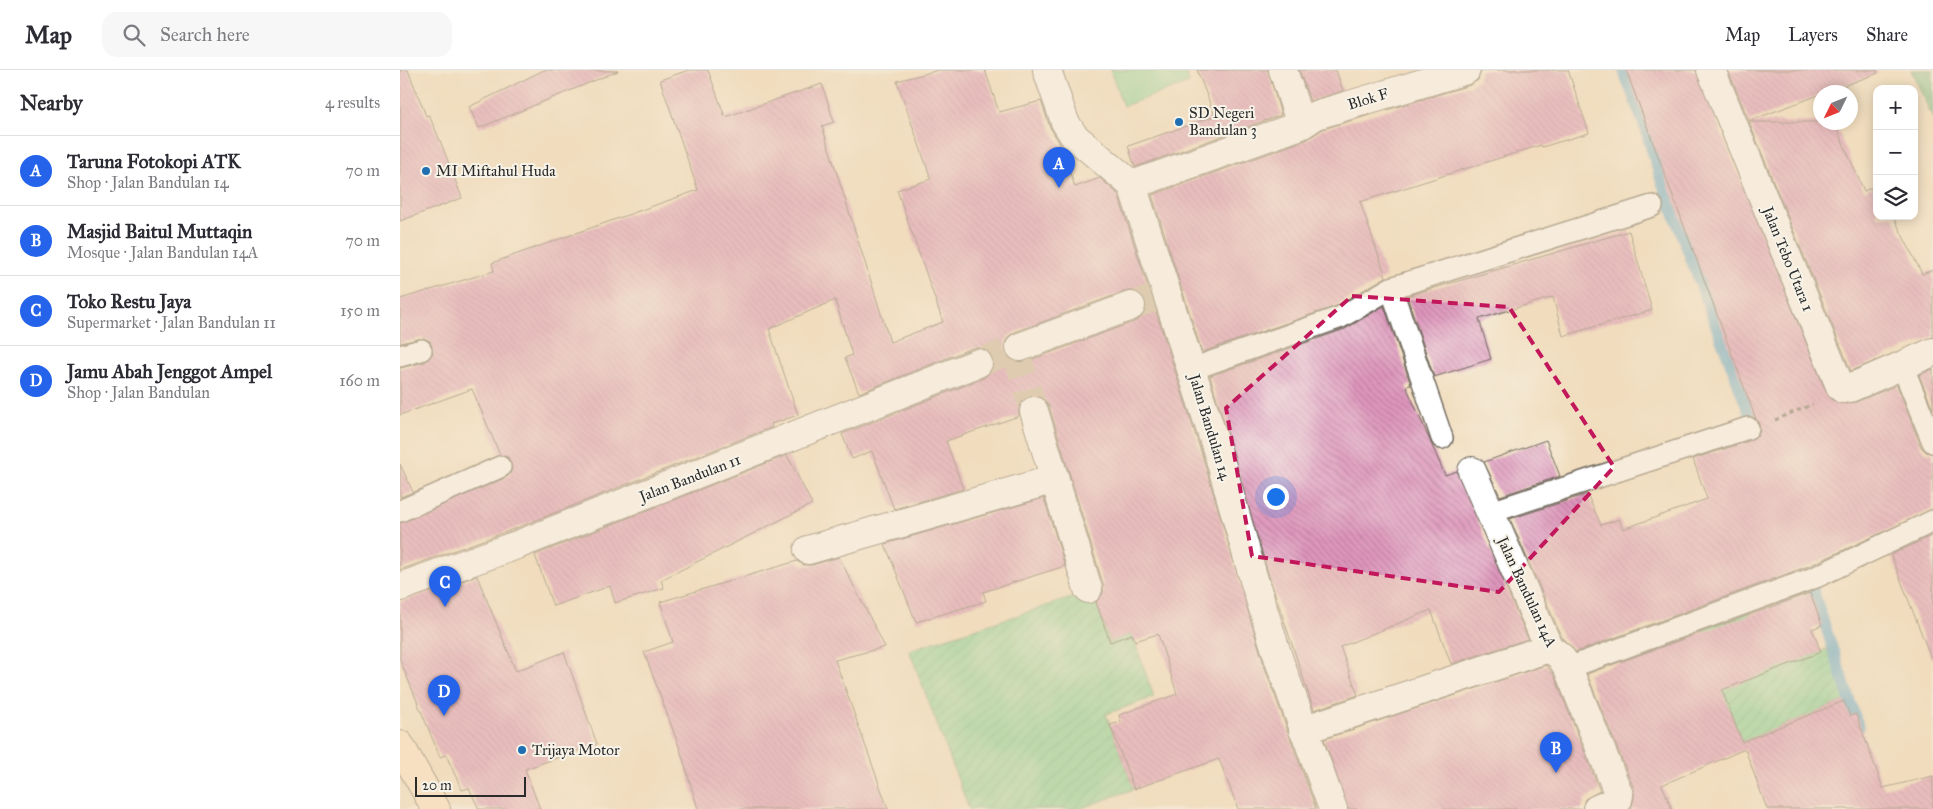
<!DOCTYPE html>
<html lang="en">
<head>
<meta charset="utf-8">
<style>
	body { margin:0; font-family:"IM FELL Great Primer",serif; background:#f7f7f7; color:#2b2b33 }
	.controls { position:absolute; right:15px; top:15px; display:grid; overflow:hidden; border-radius:10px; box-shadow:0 2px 12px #0003 }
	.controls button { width:45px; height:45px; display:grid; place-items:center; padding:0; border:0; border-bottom:1px solid #e1e1e2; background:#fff; color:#2b2b33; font:25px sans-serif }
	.compass { position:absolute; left:1413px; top:15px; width:45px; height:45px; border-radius:50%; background:#fff; box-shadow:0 2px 12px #0003; rotate:227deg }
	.scale { position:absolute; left:15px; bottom:12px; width:111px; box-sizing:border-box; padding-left:5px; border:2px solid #2b2b2b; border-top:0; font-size:14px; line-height:18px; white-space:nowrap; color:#2b2b2b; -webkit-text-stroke:4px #f7f3e8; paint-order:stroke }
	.you { position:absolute; left:875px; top:426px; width:18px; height:18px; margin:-12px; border:4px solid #fff; border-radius:50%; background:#1a73e8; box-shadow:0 0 0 8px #1a73e833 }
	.badge { display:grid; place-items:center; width:32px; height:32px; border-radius:50%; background:#2563eb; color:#fff; font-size:16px; font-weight:700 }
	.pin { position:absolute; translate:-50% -41px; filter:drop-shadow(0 1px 2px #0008) }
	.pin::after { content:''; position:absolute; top:26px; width:18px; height:15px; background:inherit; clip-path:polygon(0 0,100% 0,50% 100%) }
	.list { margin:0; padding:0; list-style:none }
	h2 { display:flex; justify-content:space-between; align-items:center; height:65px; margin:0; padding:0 20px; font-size:21px }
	h2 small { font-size:16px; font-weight:400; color:#7c7c81 }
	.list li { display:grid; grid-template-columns:32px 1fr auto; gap:15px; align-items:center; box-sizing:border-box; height:70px; padding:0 20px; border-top:1px solid #e1e1e2 }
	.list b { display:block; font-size:19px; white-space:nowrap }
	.list p { margin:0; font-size:16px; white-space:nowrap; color:#7c7c81 }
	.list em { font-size:16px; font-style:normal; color:#7c7c81 }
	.icon { flex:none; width:28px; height:28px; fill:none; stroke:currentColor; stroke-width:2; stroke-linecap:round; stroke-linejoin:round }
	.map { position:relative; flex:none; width:1533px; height:739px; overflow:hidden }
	header { display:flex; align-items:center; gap:30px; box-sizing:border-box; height:70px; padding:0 25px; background:#fff; border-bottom:1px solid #e1e1e2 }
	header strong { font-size:24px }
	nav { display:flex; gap:28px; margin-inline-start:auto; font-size:18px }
	.search { width:350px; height:45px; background:#f7f7f7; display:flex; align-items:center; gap:12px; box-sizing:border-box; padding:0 18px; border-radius:15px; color:#7c7c81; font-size:19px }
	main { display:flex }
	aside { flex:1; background:#fff }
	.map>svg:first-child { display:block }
	.forest { fill:url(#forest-crowns); stroke:#4a7054 }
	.garden { fill:url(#garden-furrows); stroke:#567f60 }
	.pitch { fill:#81d395; stroke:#567f60 }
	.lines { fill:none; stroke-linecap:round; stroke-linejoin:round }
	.stream { stroke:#51a3cc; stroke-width:11 }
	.building { fill:url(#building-back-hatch); fill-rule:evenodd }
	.minor-tunnel { stroke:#c9b9a0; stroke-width:28; stroke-dasharray:28 14; stroke-linecap:butt }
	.service-casing { stroke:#70695e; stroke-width:24 }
	.minor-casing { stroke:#70695e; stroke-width:30 }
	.secondary-casing { stroke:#70695e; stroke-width:30 }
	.path { stroke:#70695e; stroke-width:3; stroke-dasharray:4 4; stroke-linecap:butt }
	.service { stroke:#fff; stroke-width:21 }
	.minor { stroke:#fff; stroke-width:28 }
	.secondary { stroke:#fee5c5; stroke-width:28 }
	.marked { fill:none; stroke:#c2185b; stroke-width:4; stroke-dasharray:10 6; stroke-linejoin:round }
	.poi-dot { fill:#1f6fb2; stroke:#f7f3e8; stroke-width:2 }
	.labels { text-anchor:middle; stroke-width:4; stroke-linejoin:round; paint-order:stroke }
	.street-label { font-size:15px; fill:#2b2b2b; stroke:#f7f3e8 }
	.poi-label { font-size:15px; fill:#2b2b2b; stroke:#f7f3e8; text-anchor:start }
</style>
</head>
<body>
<header>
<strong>Map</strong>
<div class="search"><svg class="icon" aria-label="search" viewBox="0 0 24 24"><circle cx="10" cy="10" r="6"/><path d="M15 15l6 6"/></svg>Search here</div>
<nav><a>Map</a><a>Layers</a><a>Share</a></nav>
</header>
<main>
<aside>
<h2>Nearby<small>4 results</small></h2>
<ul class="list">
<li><span class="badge">A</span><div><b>Taruna Fotokopi ATK</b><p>Shop · Jalan Bandulan 14</p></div><em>70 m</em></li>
<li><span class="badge">B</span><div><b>Masjid Baitul Muttaqin</b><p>Mosque · Jalan Bandulan 14A</p></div><em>70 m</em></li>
<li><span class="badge">C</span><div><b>Toko Restu Jaya</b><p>Supermarket · Jalan Bandulan 11</p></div><em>150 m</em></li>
<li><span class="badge">D</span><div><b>Jamu Abah Jenggot Ampel</b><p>Shop · Jalan Bandulan</p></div><em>160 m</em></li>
</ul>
</aside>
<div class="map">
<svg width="1533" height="739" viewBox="0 0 1533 739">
	<defs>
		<pattern id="forest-crowns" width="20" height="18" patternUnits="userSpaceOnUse" patternTransform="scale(1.25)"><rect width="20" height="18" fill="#68b57e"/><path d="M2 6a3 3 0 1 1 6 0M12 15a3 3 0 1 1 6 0" fill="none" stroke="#569367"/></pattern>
		<pattern id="garden-furrows" width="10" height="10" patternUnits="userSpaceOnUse" patternTransform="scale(1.25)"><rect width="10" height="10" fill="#81d395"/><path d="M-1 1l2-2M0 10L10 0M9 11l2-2" fill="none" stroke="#70b581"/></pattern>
		<pattern id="building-back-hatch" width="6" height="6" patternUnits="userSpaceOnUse" patternTransform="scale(1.25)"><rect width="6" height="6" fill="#df96bd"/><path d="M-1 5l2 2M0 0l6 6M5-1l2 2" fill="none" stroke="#b57b9a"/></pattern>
	</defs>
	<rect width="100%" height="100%" fill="#f7f3e8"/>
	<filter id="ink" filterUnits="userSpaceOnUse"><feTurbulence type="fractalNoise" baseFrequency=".02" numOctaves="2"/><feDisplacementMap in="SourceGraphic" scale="10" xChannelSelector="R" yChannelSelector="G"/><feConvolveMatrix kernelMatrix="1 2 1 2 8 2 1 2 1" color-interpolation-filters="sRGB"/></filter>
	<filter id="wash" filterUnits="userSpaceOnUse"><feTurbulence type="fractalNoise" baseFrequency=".0096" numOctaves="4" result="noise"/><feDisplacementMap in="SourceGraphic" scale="20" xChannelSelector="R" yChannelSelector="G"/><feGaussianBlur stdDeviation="1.12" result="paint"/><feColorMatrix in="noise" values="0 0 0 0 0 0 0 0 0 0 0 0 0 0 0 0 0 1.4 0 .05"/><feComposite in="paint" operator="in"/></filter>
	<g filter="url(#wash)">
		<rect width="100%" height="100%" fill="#f1ddbd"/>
		<!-- forest -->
		<path class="forest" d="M1511,0H1533V49Z"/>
		<!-- garden -->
		<path class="garden" d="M693,521L709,572L732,564L754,627L706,644L734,719L679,739H569L509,580Z
			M1348,537L1372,600L1427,579L1447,630L1342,672L1320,616L1312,584L1300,554Z"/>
		<!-- pitch -->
		<path class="pitch" d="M710,0H785L789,13L723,36Z"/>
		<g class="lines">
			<!-- stream -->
			<path class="stream" d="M1223,0L1244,55L1259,105L1353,354
				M1409,507L1459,658"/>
		</g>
		<g id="blocks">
			<!-- building -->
			<path class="building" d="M0,0H8L26,46L29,45L41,73L62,128L0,151Z
				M144,0L218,1L79,58L69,37Z
				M289,0H308L325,47L422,14L434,52L422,56L490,272L543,252L497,120L531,109L497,11L539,0H585L599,42L641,31L650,57L659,72L675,117L700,108L718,124L804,391L865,598L916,739H838L819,689L734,719L710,655L721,652L719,645L777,624L758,564L735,571L732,564L710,572L696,532L703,523V514L649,336L644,329L638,326H629L622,331L619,337V346L546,371L563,419L494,439L472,381L452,389L442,364L584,308L590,302L593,296V288L587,281L580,278H572L459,323L445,288L452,285L435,230L369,259L398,345L371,354L372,357L111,460L0,500V453L105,408L110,404L112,398L108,387L100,385L72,319L0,345V298L25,292L33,283L30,271L24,268L0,273V229L94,201L92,193L298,120L260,10ZM726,221H733L741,224L746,231V238L743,246L736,251L625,292H617L610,289L606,283L605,274L608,267L615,262Z
				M797,0H868L881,45L735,97L728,76L815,46Z
				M899,0H936L943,21L910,31Z
				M1081,0H1168L1189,63L1142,77L1141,75L960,132L986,207L936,236L802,282L752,125L906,70L923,59L1070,15L1078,10Z
				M1226,0H1296L1426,322L1432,330L1445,334L1456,332L1497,315L1521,377L1526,382L1533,384V439L1411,495L1176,582L1162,568L1110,449L1187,424L1201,455L1219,449L1223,459L1307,429L1293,389L1352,370L1358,366L1360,360Z
				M1328,0H1477L1478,3L1349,51Z
				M1349,52H1434L1464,121L1477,115V146H1493L1522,204L1533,200V267L1451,301Z
				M1229,161L1252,240L1163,266L1153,227L1079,249L1091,289L1034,307L1007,226Z
				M984,236L1011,315L1006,316L1045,405L1057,401L1128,569L1051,594L1031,540L940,577L958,625L914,640L869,506L810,306L945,259Z
				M1533,299V339L1519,305Z
				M1146,370L1160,406L1100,426L1084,392Z
				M387,385L412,434L261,510L264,518L215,533L210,516L153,536L135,485Z
				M0,394L13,422L0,427Z
				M644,428L665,496L583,522L586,531L516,552L485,474Z
				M1533,465V588H1531L1491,485Z
				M439,487L485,577L435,590L488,739H298L280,679L244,582L273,572L260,532L397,491L404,495H412Z
				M77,506L116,601L164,582L197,674L125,699L140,739H79L69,718L62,720L46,685L40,687L0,590V532Z
				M1410,523L1422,555L1412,559L1421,582L1322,620L1342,672L1444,631L1450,646L1456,644L1483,718L1533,706V739H1367L1345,679L1262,715L1272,739H1231L1234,728V719L1187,604Z
				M1146,595L1154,605L1200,721L1185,729L1182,739H948L924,669Z"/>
		</g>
	</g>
	<g filter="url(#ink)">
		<use href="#blocks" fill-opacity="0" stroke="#70695e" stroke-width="1"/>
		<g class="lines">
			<!-- minor-tunnel -->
			<path class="minor-tunnel" d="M731,236L757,227
				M615,279L634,341
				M578,293L620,277"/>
			<!-- service casing -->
			<g class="service-casing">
				<path id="service" d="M991,218L1042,368
					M0,286L21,280
					M1502,295L1533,372
					M792,299L941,247L991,218L1252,136
					M0,441L100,397
					M1091,442L1348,358
					M1168,598L1416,507L1533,451"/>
			</g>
			<!-- minor casing -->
			<g class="minor-casing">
				<path id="minor" d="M647,0L665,52L674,66L732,115L819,386L854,510L880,593L933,739
					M883,0L901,55
					M1311,0L1440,316L1443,319L1450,318L1533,282
					M732,115L901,55L916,45L1066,0
					M620,277L731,236
					M634,341L688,519
					M1072,401L1149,578L1160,586L1168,598L1219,725L1218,730L1197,739
					M408,480L655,409
					M0,517L117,475L578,293
					M903,660L1149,578"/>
			</g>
			<!-- secondary casing -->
			<g class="secondary-casing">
				<path id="secondary" d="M0,675L36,739"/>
			</g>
			<!-- path -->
			<path class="path" d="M1375,350L1413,334"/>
			<!-- service -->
			<use href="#service" class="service"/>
			<!-- minor -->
			<use href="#minor" class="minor"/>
			<!-- secondary -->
			<use href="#secondary" class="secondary"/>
		</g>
	</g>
	<!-- marked area -->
	<path d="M0 0H1533V739H0ZM952,226L1109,237L1214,397L1099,522L852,486L826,338Z" fill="#f1ddbd" fill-opacity=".55" fill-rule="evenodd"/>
	<path class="marked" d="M952,226L1109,237L1214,397L1099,522L852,486L826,338Z"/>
	<!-- markers -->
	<g class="poi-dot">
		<circle cx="779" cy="52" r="5"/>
		<circle cx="26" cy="101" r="5"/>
		<circle cx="122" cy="680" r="5"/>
	</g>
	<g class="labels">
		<!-- street labels -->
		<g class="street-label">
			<text transform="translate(968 29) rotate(-17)" y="5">Blok F</text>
			<text transform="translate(1388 189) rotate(68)" y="5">Jalan Tebo Utara 1</text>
			<text transform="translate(810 357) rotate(73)" y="5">Jalan Bandulan 14</text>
			<text transform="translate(290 408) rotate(-21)" y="5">Jalan Bandulan 11</text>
			<text transform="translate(1127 522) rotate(65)" y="5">Jalan Bandulan 14A</text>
		</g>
		<!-- poi labels -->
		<g class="poi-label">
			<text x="789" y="48">SD Negeri<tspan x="789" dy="17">Bandulan 3</tspan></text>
			<text x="36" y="106">MI Miftahul Huda</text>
			<text x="132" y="685">Trijaya Motor</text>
		</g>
	</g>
</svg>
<div class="controls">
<button>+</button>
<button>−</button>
<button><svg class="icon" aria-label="layers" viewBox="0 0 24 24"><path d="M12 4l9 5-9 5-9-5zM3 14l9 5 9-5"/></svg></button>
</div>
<svg class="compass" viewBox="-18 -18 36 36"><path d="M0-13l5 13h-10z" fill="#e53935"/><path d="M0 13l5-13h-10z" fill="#7c7c81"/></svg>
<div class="scale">20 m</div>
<div class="you"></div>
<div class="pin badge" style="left:659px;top:118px">A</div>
<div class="pin badge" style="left:1156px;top:703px">B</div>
<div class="pin badge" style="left:45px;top:537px">C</div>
<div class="pin badge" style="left:44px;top:646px">D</div>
</div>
</main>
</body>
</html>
